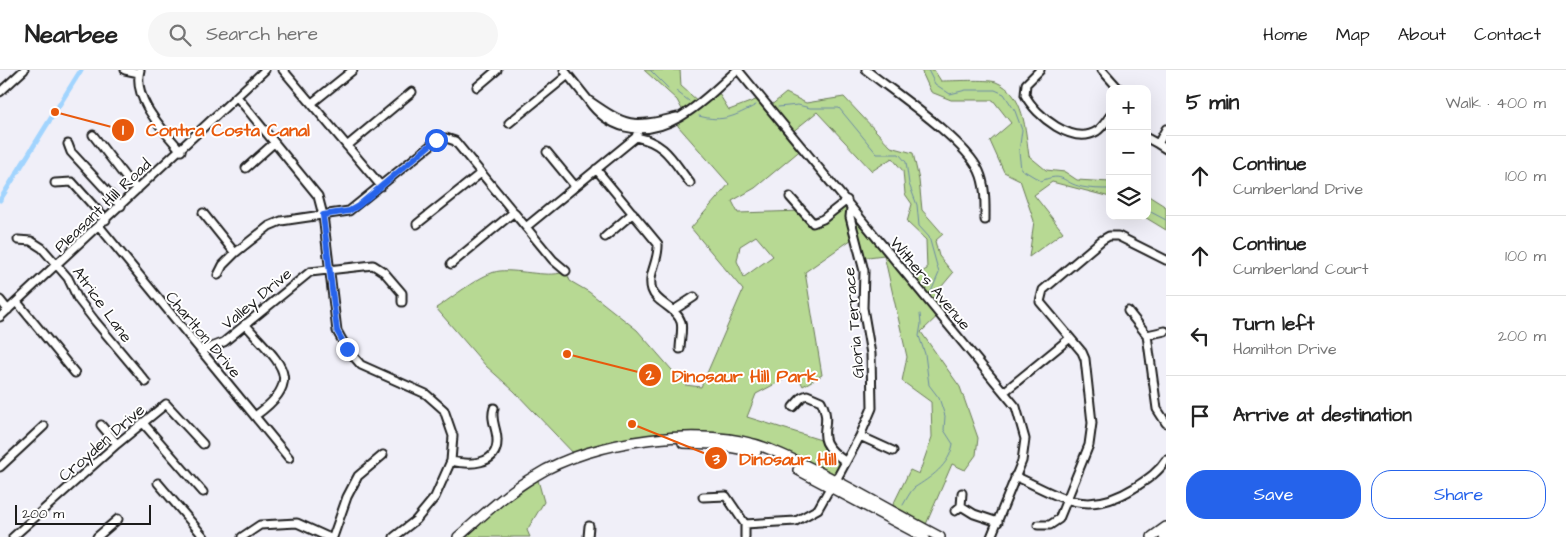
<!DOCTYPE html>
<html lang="en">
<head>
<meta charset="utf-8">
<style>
	body { margin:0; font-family:"Architects Daughter",sans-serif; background:#f6f6f6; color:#222 }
	.controls { position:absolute; right:15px; top:15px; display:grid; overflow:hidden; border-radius:10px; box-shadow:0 5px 20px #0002 }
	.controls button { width:45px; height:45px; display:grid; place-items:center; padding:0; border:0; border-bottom:1px solid #e0e0e0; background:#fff; color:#222; font:25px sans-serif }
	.scale { position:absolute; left:15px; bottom:12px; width:136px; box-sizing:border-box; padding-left:5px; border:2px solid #1c1c1c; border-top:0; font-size:14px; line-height:18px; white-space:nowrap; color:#1c1c1c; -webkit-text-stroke:4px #fff; paint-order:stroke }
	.stop { position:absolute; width:15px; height:15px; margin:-11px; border:4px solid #2563eb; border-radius:50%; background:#fff }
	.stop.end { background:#2563eb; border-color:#fff; box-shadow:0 1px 5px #0008 }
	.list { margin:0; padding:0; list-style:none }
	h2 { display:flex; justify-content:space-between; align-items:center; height:65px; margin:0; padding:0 20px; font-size:21px }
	h2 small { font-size:16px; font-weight:400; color:#767676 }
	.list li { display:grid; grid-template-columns:32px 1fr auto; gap:15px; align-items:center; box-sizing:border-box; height:80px; padding:0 20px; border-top:1px solid #e0e0e0 }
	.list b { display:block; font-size:19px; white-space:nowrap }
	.list p { margin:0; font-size:16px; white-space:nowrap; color:#767676 }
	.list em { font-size:16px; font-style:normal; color:#767676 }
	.actions { display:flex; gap:10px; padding:15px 20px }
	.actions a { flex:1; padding:11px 0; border:1px solid #2563eb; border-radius:20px; text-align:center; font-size:18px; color:#2563eb }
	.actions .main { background:#2563eb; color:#fff }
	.icon { flex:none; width:28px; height:28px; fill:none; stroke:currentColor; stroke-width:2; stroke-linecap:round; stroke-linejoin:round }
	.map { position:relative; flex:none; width:1166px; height:467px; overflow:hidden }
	header { display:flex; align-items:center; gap:30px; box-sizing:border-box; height:70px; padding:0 25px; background:#fff; border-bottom:1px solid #e0e0e0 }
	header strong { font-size:24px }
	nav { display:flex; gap:28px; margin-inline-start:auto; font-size:18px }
	.search { width:350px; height:45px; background:#f6f6f6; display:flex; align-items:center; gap:12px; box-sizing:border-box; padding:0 18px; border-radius:28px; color:#767676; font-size:19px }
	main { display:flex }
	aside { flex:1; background:#fff }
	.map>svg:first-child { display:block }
	.green { fill:#b7d993; stroke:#6a7a58; fill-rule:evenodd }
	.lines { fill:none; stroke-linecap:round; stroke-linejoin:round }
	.stream { stroke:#6c8aa4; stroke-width:1 }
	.canal { stroke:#a1d4fe; stroke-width:5 }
	.minor-casing { stroke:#1c1c1c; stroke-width:11 }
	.major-casing { stroke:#1c1c1c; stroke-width:12 }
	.minor { stroke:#fff; stroke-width:7 }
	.major { stroke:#fff; stroke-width:9 }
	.route { stroke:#2563eb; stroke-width:6 }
	.labels { text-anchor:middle; stroke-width:4; stroke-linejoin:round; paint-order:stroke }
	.street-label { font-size:16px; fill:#1c1c1c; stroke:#fff }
	.leader { fill:none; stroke:#e8590c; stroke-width:2 }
	.callout-dot { fill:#e8590c; stroke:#fff; stroke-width:2 }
	.mark-label { font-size:15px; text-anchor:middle; font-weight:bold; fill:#fff }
	.callout-label { font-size:18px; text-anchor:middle; font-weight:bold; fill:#e8590c; stroke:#fff; stroke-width:4; stroke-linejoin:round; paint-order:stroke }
</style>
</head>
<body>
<header>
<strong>Nearbee</strong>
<div class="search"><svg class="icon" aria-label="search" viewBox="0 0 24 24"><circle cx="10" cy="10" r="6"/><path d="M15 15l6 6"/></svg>Search here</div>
<nav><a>Home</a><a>Map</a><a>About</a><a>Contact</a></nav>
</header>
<main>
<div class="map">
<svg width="1166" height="467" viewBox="0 0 1166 467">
	<rect width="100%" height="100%" fill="#f0eff8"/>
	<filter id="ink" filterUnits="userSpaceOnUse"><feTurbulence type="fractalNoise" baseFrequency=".02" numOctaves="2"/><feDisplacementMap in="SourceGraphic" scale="10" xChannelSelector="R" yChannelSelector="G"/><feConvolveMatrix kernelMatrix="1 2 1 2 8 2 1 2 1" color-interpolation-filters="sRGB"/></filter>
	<g filter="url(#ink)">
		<!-- green -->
		<path class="green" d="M644,0H680L681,16L700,33L716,19L729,40L761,28L769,37L786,23L806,33L844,27L891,77L913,83L919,110L922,140L943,164L935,171L939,186L953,203L937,222L948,236L921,262L960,317L978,368L976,385L965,400L952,394L924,459L890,441L910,400L919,404L932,367L931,332L902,311L907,287L884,185L860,188L855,167L805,202L822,305L803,316L796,303L756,324L747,347L824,371L846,392L835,412L767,379L667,367L576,386L514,321L486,296L436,238C452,228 483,202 500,201C519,199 552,209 566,201L570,211L589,222L637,260L685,315L701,317L743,220L691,158L729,114L678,56L677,47L684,43L677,30ZM817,42L872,101L892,88L903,101L905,124L912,134L907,152L926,170L927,199L910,208L847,130L813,153L803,141L738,143L732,131L755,118L803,78L791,63ZM756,166L773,186L744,207L737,191L740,176Z
			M921,0H934L941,11C953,11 986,9 996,12C1025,24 1025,60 1029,86L1046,100L1065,102L1077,110L1110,112V127L1052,112L1034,125L1063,162L1029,187L1034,151L1020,110L1004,102L990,71L1011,53L993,30H951L931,22Z
			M1147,125L1166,137V160L1143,146H1147Z
			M538,410L544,432L527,460L530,467H466L500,437Z"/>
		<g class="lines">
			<!-- stream -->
			<path class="stream" d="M650,0L668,18
				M928,0L935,14L950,24L966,20H995L1004,24L1015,41L1022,60L1019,82L1021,99L1041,111C1065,101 1062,113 1082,117C1091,119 1101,119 1110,119
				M676,21L689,31
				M778,37L798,35L810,38H839L877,84H899L906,92L909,114L917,135L919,156L929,167L939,203L930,224
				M699,46C723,53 735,46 756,35
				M1147,140L1166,150
				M903,435C906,430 910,422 914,418C931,407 949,396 953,374L944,360L945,346L939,328L929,315L925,284L919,266L921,254L920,244"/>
			<!-- canal -->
			<path class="canal" d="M0,130L81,0"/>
			<!-- minor casing -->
			<g class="minor-casing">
				<path id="minor" d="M125,0L139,3
					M140,0C132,30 164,60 181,81
					M283,0L381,116
					M564,0L588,30
					M738,0L1016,337L1025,369L1022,391L991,467
					M866,0C895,23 965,70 979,101C986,116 985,135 985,150
					M1040,0L1026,14L1025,25C1036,46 1073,76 1097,61C1103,57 1106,51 1110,46
					M1102,0L1119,19
					M477,17L497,0
					M0,22L24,0
					M238,28L318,126L323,145L337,261L347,279L361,295L426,324L444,340L453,366L451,391L435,427L416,450L394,467
					M312,33L353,0
					M677,47C631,58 627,57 588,30C597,43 610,53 625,57C670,68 706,28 737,0
					M509,53L568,5
					M93,65L130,113L138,119
					M636,67C666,73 672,90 690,113
					M1147,68L1158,74L1166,59
					M68,74L71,82L121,136
					M1158,74L1166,79
					M347,76L412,22
					M547,82L575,116
					M246,98L274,73
					M596,99L658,174C659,192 647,204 652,220C656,233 676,237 681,252C683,259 680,271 680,279
					M55,113L72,112L106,150
					M790,127L813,153L823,149L847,130
					M203,143L235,183
					M417,154L481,103
					M99,156L289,388
					M526,157L636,67L639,57
					M605,167L633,143
					M18,170L31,171L42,178L68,208L78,229L95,251L146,312
					M451,194L514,142
					M218,205L223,195L235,183L269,156L281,151L349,141L436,71L446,68L455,71L553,190L566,201
					M0,230L8,240
					M17,232L75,303
					M674,240L694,227
					M1128,241L1147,265L1157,339L1166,353
					M0,247L265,0
					M245,254C277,292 308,308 255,346
					M1147,265L1165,261
					M201,281L224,272L310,202L373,195L384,202L402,223V232
					M1004,322L1070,268
					M793,337L802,327L807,325L821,331C836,360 807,365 846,392
					M143,353L203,422
					M101,355L117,374
					M860,366L893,381
					M451,391C468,395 498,396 497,370C497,358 490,350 494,338
					M0,397L44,356
					M1015,406C1061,427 1086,448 1134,418C1146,410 1158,403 1166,390
					M835,412L860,366L872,338L871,284L863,238L864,201L850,147L851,138
					M158,413L204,467
					M703,427L726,426L745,454
					M961,436L974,444L998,452
					M955,441L961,436L962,423
					M745,454L796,451L818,439L831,416
					M1038,455H1050L1059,449L1089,375L1092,353L1085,289L1082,282L1040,232L1043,220L1102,170L1109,166H1118L1166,190
					M13,467L117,374L166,334L203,374
					M97,467L118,449
					M242,467L260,455L297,453L328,467
					M333,467L347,427L358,406L383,385
					M588,467L589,456
					M745,467V454"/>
			</g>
			<!-- major casing -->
			<g class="major-casing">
				<path id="major" d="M683,373L713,374L756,382
					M798,400L924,467
					M458,467C482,446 507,422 535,406C592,370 705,354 769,379C828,403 884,438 940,467
					M1152,467L1166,457
					M1164,467L1166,465"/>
			</g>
			<!-- minor -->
			<use href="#minor" class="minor"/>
			<!-- major -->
			<use href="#major" class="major"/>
		</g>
	</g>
	<g class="lines" filter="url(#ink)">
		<!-- route -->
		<path class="route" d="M347,279L337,261L323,145L349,141L358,136L436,70"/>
	</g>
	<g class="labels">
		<!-- street labels -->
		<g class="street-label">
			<text transform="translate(102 135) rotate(-44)" y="6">Pleasant Hill Road</text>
			<text transform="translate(931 213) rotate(50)" y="6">Withers Avenue</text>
			<text transform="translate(256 228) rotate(-40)" y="6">Valley Drive</text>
			<text transform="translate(103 234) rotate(54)" y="6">Atrice Lane</text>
			<text transform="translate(853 253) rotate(-95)" y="6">Gloria Terrace</text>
			<text transform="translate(204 264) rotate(50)" y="6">Charlton Drive</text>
			<text transform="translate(101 372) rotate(-41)" y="6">Croyden Drive</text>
		</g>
	</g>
	<!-- callouts -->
	<path class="leader" d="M55 42L123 60M567 284L650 305M632 354L716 388"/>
	<g class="callout-dot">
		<circle cx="55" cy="42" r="5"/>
		<circle cx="567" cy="284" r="5"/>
		<circle cx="632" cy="354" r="5"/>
		<circle cx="123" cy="60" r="12"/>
		<circle cx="650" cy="305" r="12"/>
		<circle cx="716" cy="388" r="12"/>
	</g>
	<g class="mark-label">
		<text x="123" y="65">1</text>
		<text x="650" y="310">2</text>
		<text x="716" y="394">3</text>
	</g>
	<g class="callout-label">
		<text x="228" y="66">Contra Costa Canal</text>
		<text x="745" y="312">Dinosaur Hill Park</text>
		<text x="788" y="395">Dinosaur Hill</text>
	</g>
</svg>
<div class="controls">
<button>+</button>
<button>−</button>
<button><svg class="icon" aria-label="layers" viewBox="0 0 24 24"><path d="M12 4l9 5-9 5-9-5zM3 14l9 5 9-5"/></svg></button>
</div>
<div class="scale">200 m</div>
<div class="stop" style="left:436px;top:70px"></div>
<div class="stop end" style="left:347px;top:279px"></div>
</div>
<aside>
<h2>5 min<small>Walk · 400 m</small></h2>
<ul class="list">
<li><svg class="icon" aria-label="ahead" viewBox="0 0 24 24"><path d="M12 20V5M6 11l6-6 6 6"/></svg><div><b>Continue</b><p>Cumberland Drive</p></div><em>100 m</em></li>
<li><svg class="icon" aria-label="ahead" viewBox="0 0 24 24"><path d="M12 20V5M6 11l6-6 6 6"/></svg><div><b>Continue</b><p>Cumberland Court</p></div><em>100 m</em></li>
<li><svg class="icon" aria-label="left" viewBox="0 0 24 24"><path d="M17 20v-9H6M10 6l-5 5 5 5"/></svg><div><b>Turn left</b><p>Hamilton Drive</p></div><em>200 m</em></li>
<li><svg class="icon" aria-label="arrive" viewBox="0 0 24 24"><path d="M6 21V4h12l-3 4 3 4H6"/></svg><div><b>Arrive at destination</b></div></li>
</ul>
<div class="actions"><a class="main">Save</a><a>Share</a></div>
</aside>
</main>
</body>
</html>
